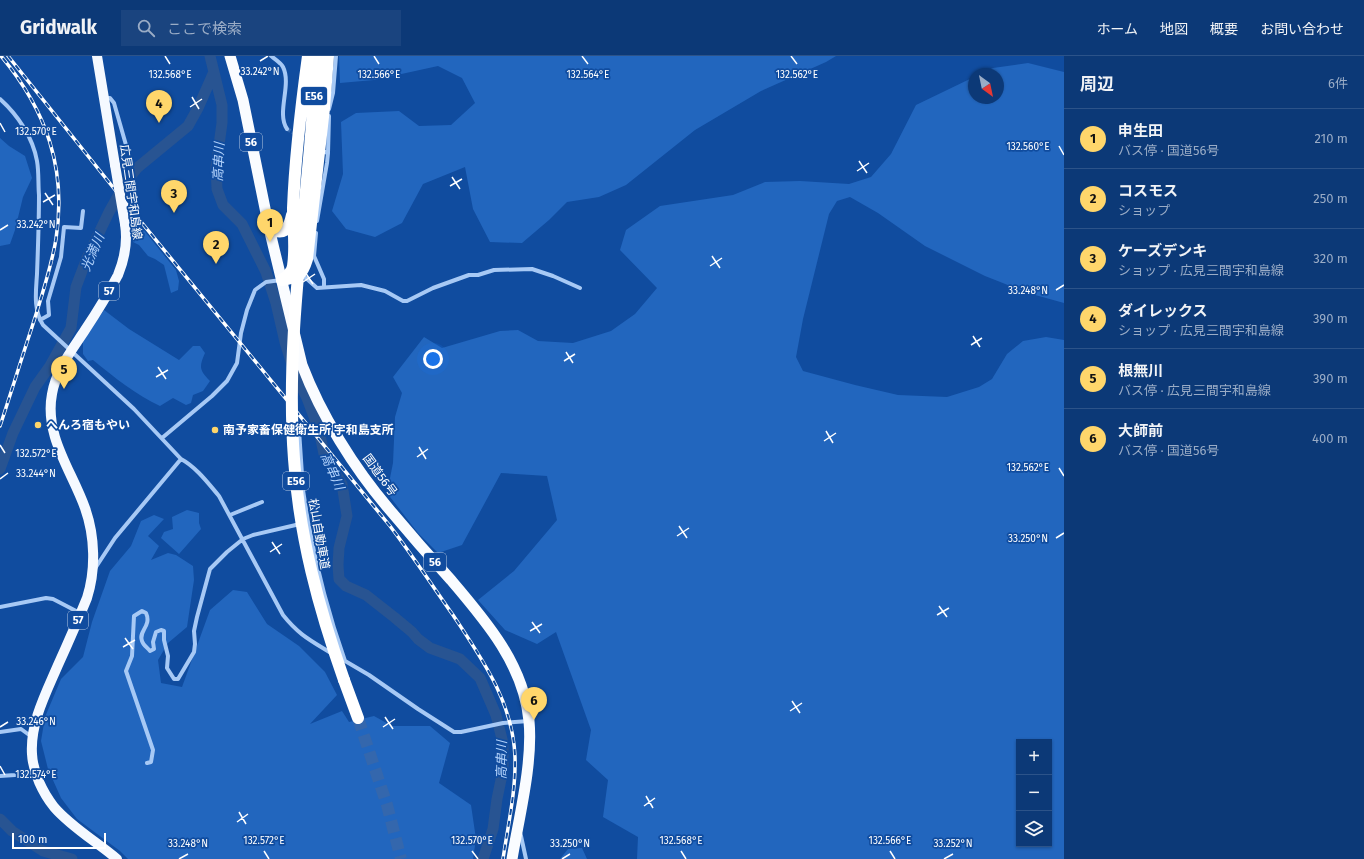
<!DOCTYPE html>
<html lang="ja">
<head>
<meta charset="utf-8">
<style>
	body { margin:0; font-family:"Fira Sans","Noto Sans JP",sans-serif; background:#1a447f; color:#f1f3f6 }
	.controls { position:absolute; right:12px; bottom:12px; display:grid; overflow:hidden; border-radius:0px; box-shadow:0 1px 3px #0004 }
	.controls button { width:36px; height:36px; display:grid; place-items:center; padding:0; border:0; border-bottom:1px solid #2c5389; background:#0c3977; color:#f1f3f6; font:20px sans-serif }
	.compass { position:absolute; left:968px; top:12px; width:36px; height:36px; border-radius:50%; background:#0c3977; box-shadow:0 1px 3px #0004; rotate:147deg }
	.scale { position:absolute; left:12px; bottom:10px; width:94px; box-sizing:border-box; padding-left:4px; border:2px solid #fff; border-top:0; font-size:11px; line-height:14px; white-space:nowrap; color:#fff; -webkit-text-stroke:3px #104c9f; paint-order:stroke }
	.you { position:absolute; left:433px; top:303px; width:14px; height:14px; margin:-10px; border:3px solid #fff; border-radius:50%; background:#1a73e8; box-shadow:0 0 0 6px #1a73e833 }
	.badge { display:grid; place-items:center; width:26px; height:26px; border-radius:50%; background:#ffd66b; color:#111; font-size:13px; font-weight:700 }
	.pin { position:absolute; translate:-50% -33px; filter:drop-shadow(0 1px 2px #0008) }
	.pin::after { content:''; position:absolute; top:21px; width:14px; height:12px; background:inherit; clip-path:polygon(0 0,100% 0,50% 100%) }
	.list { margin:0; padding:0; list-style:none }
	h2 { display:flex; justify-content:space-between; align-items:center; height:52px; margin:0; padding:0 16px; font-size:17px }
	h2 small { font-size:13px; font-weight:400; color:#9aacc6 }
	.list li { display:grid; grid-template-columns:26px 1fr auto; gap:12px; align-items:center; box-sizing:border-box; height:60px; padding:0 16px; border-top:1px solid #2c5389 }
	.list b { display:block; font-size:15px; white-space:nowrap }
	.list p { margin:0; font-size:13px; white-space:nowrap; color:#9aacc6 }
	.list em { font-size:13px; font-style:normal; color:#9aacc6 }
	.icon { flex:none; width:22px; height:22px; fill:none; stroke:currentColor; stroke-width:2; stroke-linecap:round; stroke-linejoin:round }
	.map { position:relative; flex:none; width:1064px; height:803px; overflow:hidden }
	header { display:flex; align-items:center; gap:24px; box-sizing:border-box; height:56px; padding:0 20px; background:#0c3977; border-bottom:1px solid #2c5389 }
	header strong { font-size:19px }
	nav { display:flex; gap:22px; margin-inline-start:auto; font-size:14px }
	.search { width:280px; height:36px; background:#1a447f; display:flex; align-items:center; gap:10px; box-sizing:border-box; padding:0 14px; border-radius:0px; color:#9aacc6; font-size:15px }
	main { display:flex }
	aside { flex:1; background:#0c3977 }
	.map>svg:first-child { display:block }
	.green { fill:#2266be; fill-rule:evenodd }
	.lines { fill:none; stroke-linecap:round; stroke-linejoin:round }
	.river { stroke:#285492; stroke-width:11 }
	.minor-tunnel { stroke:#3467ad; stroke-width:4; stroke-dasharray:4 2; stroke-linecap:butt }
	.motorway-tunnel { stroke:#3467ad; stroke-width:12; stroke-dasharray:12 6; stroke-linecap:butt }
	.minor { stroke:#a7c9f5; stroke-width:4 }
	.primary { stroke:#f5f9ff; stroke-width:10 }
	.trunk { stroke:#fafcff; stroke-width:11 }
	.motorway { stroke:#fff; stroke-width:12 }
	.rail-casing { stroke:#fff; stroke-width:3.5 }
	.rail { stroke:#104c9f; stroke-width:2; stroke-dasharray:6; stroke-linecap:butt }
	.primary-bridge { stroke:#f5f9ff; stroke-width:10 }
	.motorway-bridge { stroke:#fff; stroke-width:12 }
	.ticks { fill:none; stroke:#fff; stroke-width:1.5 }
	.poi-dot { fill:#ffd66b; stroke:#104c9f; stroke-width:1.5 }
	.labels { text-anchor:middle; stroke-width:3.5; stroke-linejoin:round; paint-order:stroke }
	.shield { fill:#104c9f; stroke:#b7c9e2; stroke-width:1 }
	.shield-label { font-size:11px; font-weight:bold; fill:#fff }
	.street-label { font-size:12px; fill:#fff; stroke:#104c9f }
	.poi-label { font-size:12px; font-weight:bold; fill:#fff; stroke:#104c9f; text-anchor:start }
	.water-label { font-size:13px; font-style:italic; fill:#b3d3fc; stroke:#104c9f }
	.ticks-label { font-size:10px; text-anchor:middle; fill:#fff; stroke:#104c9f; stroke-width:3.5; stroke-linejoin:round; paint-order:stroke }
</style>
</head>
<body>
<header>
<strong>Gridwalk</strong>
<div class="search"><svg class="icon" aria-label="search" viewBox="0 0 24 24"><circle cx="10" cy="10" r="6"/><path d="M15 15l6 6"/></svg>ここで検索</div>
<nav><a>ホーム</a><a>地図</a><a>概要</a><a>お問い合わせ</a></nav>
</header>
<main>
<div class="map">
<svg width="1064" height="803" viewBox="0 0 1064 803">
	<rect width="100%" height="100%" fill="#104c9f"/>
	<!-- green -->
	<path class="green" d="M339,0H836L826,6L761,35L695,74L626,129L599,141L567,146L549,164L522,187L490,186L473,153L465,111L423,128L402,167L375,181L346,173L332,155L343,118L341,66L356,57L399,55L419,70L451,69L475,47L462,22L438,10L374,24L340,27Z
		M1028,7L1064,16V247L1028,237L985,220L925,190L878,157L850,141L837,145L829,158L803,263L796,301L803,315L855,329L898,339L947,341L979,331L992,323L1007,298L1023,285L1046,281L1064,284V803H637L638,781L603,761L608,724L586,704L591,674L556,576L537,588L505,574L478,544L514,515L557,464L547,420L501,417L462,489L438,497L418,477L387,437L393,407L395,361L402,337L393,321L424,281L442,292L500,275L518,274L538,285L573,287L611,275L635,258L657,232L620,194L626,174L660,150L733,139L765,126L800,125L849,128L871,121L891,98L916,49L974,21V42H998V18H980L993,12ZM1019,686H1049V788H1019Z
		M0,82L9,90L25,100L32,122L23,141L15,174L10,188L0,190Z
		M129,160L134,162L176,214L179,225L178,234L171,237L164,209L155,203L148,200L139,189L133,186Z
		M104,254L129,273L179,304L193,290H200L205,297C199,311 199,314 210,325L203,335L193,339L191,347L186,349L173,342L160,350C136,339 114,321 93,304L88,305L83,298V284Z
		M187,454L199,457V467L201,473L179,498L161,482L164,476L173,473L172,461Z
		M154,459L164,463L148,480L159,490L151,504L168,497L176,499L193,510L194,524L187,571L168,587L158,604L161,627L182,631L210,554L233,534L247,536L267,568L299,590L325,616L337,639L310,668L342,655L349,666L374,660L392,670H430L450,687L439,727L471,749L476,783L473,803H128L120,795L77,763L61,742L48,713L41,685L45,661L61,623L83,601L92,566L110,515L131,490L141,465Z
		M582,792L587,803H560L568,793Z"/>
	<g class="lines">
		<!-- river -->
		<path class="river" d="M210,0L222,49V67L216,111L217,133L223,149L242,168L266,216L276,247L285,286L295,318L307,342L319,374L324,398L342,428L347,460L339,492L338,509L339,523L346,530L366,539L394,561L412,576L418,583L430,592L460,603L480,622L496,659L503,687V714L497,743L493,773L483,803
			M0,413L13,377L35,331L50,310L71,272L76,231L87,202L109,156L126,126L137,112L188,70L198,52L213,18
			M0,763L12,775L43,795L72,803"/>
		<!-- minor-tunnel -->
		<path class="minor-tunnel" d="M287,73L309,86"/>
		<!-- motorway-tunnel -->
		<path class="motorway-tunnel" d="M358,662L387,749L401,803"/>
		<!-- minor -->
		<path class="minor" d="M271,0C275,3 281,7 283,11C292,29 276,57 287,73
			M104,42H110L114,47L126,89
			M0,43C18,59 33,82 37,105C39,116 38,128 39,139C39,165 38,192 37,218C36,235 33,253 43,269L134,353L181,403C196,411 208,427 219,440L283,559C299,579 310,584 331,597
			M329,53L333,37L336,0
			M328,97L329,60
			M317,165L327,107L328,97L325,96
			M316,177L314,200L324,223V231
			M301,219L307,223L317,232L361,229L385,235L403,245H407L433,232L469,219H478L494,214L532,213L553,220L580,232
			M40,264L49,259L48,245L61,201L64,171L81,172L83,155
			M299,374L303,434L308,466
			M162,382L212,340L227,325L237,307L241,277L247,254L255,234L266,226L281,224
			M230,459L262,446
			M306,467L308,466C317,514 329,560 345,605
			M96,511L115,482L181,403
			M0,551L46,542L53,543L80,557
			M340,602L369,619L418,653L454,676H461L503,667L529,665
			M0,676L21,673L32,681
			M147,707L151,706L153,694L126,615L132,600L134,560L142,555L146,557C152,570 138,575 142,585C143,589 148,592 150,595L154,593L153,586L156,576L161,574L164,575V584L168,600L167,612L174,623H178L194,596L195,588L194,575L197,561L210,513L227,496L243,483L253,479L300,468
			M0,720L15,719L35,716
			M520,777L521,780L526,803"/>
		<!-- primary -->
		<path class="primary" d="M97,0L115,109
			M117,803C97,786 71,771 54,751C43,737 33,717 32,698C30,667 46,637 58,609C68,587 78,564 87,542C96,514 95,480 85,452C72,415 44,380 52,338C56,314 72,294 85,274C97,256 108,238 118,219C125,202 128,187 125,168"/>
		<!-- trunk -->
		<path class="trunk" d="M230,0L243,44L269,172L302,309C321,359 354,412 389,453C409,477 430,501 451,524C486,565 524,609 529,665C533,707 519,761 512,803"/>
		<!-- motorway -->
		<path class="motorway" d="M311,80L317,0
			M269,172C283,180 289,174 292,159
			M282,224C298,221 302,220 307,203L324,52L328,0
			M282,224C287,220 292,217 293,210C296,191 293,171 293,152C295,101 301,51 308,0
			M344,624L358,662"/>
		<!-- rail casing -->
		<g class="rail-casing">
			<path id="rail" d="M8,0L124,145L390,470C412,499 432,529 453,559C482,603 513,646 515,701C516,735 508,769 503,803
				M0,370C11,337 21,304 32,271C41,242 51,213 56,183C67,112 46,54 1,0"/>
		</g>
		<!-- rail -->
		<use href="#rail" class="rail"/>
		<!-- primary-bridge -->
		<path class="primary-bridge" d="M115,109L125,168"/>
		<!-- motorway-bridge -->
		<path class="motorway-bridge" d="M311,80C302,186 286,298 294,403C299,480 319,553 344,624"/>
	</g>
	<!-- ticks -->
	<path class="ticks" d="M165,0L170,8M374,0L379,8M582,0L588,8M791,0L797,8M260,5L268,0M192,41L199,53M190,51L202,43M0,67L5,76M1059,90L1064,99M859,105L867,117M857,115L869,107M452,121L460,133M450,130L462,123M45,137L53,149M43,146L55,139M0,174L8,169M712,200L720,212M710,210L722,202M305,216L313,228M303,226L315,218M1056,234L1064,229M973,280L980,291M971,289L982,282M566,296L573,307M564,305L575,298M158,311L166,323M156,321L168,314M826,375L833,387M824,385L836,377M0,389L5,397M419,391L426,403M417,401L428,393M1059,412L1064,420M0,423L8,417M679,470L687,482M677,480L689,472M1056,482L1064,477M272,486L280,498M270,496L282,488M939,550L947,561M937,559L949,552M532,566L540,577M530,575L542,568M125,582L133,593M123,591L135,584M792,645L800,657M790,655L802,647M385,661L393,673M0,671L8,666M383,671L395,663M0,710L5,719M646,740L653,752M644,750L655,742M239,756L246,768M237,766L248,758M264,795L269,803M472,795L478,803M681,795L686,803M890,795L895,803M179,803L188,798M562,803L570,798M944,803L953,798"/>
	<!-- markers -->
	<g class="poi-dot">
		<circle cx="38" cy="369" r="4"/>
		<circle cx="215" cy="374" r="4"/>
	</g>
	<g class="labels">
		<!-- shield labels -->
		<g class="shield">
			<rect x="301" y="31" width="26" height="18" rx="3"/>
			<rect x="240" y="77" width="22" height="18" rx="3"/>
			<rect x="99" y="226" width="20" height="18" rx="3"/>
			<rect x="283" y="416" width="26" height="18" rx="3"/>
			<rect x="424" y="497" width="22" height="18" rx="3"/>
			<rect x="68" y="555" width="20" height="18" rx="3"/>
		</g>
		<g class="shield-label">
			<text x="314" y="44">E56</text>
			<text x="251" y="90">56</text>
			<text x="109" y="239">57</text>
			<text x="296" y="429">E56</text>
			<text x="435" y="510">56</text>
			<text x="78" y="568">57</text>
		</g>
		<!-- street labels -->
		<g class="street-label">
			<text transform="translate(131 136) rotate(82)" y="4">広見三間宇和島線</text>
			<text transform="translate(380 419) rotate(54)" y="4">国道56号</text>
			<text transform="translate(319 478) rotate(80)" y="4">松山自動車道</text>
		</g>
		<!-- poi labels -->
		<g class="poi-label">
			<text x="46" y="373">へんろ宿もやい</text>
			<text x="223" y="378">南予家畜保健衛生所 宇和島支所</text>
		</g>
		<!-- water labels -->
		<g class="water-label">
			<text transform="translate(218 106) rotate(-87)" y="5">高串川</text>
			<text transform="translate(92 196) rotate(-67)" y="5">光満川</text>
			<text transform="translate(333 415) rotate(66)" y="5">高串川</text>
			<text transform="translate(501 704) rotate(-89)" y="5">高串川</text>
		</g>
	</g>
	<g class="ticks-label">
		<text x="260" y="19">33.242°N</text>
		<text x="170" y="22">132.568°E</text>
		<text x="379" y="22">132.566°E</text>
		<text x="588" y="22">132.564°E</text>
		<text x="797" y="22">132.562°E</text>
		<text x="36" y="79">132.570°E</text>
		<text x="1028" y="94">132.560°E</text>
		<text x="36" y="172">33.242°N</text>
		<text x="1028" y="238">33.248°N</text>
		<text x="36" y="401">132.572°E</text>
		<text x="1028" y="415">132.562°E</text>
		<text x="36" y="421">33.244°N</text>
		<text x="1028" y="486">33.250°N</text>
		<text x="36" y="669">33.246°N</text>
		<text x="36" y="722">132.574°E</text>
		<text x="264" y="788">132.572°E</text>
		<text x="472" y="788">132.570°E</text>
		<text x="681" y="788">132.568°E</text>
		<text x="890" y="788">132.566°E</text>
		<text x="188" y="791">33.248°N</text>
		<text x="570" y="791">33.250°N</text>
		<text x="953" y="791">33.252°N</text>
	</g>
</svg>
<div class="controls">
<button>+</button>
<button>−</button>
<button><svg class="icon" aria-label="layers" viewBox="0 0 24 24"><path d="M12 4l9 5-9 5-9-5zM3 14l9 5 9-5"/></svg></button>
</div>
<svg class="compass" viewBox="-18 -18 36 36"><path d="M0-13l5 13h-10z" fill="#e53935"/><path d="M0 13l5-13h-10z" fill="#9aacc6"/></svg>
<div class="scale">100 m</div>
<div class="you"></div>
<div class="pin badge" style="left:270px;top:186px">1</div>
<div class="pin badge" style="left:216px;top:208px">2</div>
<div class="pin badge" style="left:174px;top:157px">3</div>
<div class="pin badge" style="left:159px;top:67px">4</div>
<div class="pin badge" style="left:64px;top:333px">5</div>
<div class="pin badge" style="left:534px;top:664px">6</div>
</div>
<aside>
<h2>周辺<small>6件</small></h2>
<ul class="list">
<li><span class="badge">1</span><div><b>申生田</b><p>バス停 · 国道56号</p></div><em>210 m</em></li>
<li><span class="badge">2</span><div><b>コスモス</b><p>ショップ</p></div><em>250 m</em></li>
<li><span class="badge">3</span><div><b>ケーズデンキ</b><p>ショップ · 広見三間宇和島線</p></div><em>320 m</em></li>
<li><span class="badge">4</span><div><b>ダイレックス</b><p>ショップ · 広見三間宇和島線</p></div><em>390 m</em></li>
<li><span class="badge">5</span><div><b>根無川</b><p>バス停 · 広見三間宇和島線</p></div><em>390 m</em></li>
<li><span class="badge">6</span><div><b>大師前</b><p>バス停 · 国道56号</p></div><em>400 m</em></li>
</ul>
</aside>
</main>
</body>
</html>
